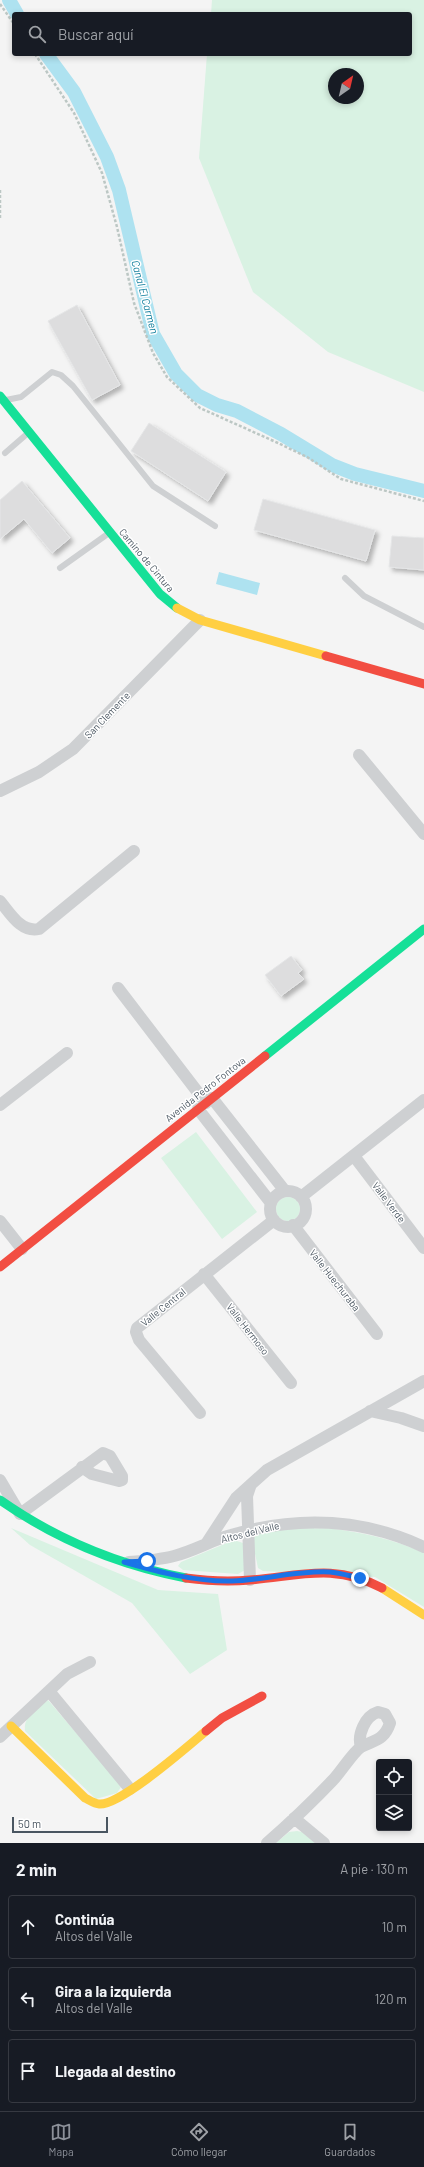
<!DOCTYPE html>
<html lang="es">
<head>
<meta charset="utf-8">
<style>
	body { margin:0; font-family:Barlow,sans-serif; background:#242831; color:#f1f3f6 }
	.controls { position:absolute; right:12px; bottom:12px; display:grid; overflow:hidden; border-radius:4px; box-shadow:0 2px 6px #0003 }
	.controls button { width:36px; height:36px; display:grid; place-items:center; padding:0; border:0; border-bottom:1px solid #363941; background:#171b24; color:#f1f3f6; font:20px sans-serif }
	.compass { position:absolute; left:328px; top:68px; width:36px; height:36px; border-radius:50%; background:#171b24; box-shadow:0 2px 6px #0003; rotate:34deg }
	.scale { position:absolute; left:12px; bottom:10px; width:96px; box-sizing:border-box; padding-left:4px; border:2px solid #4a5661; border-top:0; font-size:11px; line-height:14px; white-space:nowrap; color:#4a5661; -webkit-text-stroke:3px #fff; paint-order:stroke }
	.stop { position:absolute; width:12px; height:12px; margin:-9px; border:3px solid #1a73e8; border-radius:50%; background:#fff }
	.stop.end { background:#1a73e8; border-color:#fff; box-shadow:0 1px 4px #0008 }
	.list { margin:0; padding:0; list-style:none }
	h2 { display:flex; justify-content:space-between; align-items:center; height:52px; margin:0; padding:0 16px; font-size:17px }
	h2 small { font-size:13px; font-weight:400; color:#9ea1a6 }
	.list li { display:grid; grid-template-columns:26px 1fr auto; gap:12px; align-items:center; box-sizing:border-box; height:64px; margin:0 8px 8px; padding:0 8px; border:1px solid #363941; border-radius:4px }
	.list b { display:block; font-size:15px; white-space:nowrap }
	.list p { margin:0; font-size:13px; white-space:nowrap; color:#9ea1a6 }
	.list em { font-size:13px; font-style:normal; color:#9ea1a6 }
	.icon { flex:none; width:22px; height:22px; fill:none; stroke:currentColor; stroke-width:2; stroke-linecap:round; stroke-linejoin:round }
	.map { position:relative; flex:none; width:424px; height:1843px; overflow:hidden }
	.search { position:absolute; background:#171b24; box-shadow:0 2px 6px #0003; left:12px; right:12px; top:12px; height:44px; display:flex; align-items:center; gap:10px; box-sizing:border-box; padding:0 14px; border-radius:4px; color:#9ea1a6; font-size:15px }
	.sheet { height:268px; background:#171b24 }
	nav { display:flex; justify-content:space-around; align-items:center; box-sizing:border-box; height:56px; border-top:1px solid #363941; background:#171b24; font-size:11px; color:#9ea1a6 }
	nav a { display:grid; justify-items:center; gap:2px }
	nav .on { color:#8c9099 }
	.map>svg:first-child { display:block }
	.green { fill:#d9f2e3; fill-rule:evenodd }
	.water { fill:#aee2f0 }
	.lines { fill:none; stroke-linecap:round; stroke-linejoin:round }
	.canal { stroke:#aee2f0; stroke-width:14 }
	.building { fill:#ddddde; stroke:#e5e6e7; filter:url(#shadow) }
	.path { stroke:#bcc7c4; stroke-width:2.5; stroke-dasharray:3 2; stroke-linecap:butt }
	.lane { stroke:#ced0d2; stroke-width:6 }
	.street { stroke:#ced0d2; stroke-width:12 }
	.fast { stroke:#16e098; stroke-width:9 }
	.slow { stroke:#ffcf43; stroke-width:9 }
	.jam { stroke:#f24e42; stroke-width:9 }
	.route { stroke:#1a73e8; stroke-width:5 }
	.labels { text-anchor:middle; stroke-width:3; stroke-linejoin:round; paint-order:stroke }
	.street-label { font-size:10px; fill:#4a5661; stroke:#fff }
	.water-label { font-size:11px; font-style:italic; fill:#0c7c9b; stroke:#fff }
</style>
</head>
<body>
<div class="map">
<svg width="424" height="1843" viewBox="0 0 424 1843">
	<defs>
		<filter id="shadow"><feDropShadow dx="3.5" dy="3.5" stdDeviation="2" flood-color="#0004"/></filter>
	</defs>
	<rect width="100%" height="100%" fill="#f4f4f4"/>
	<!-- green -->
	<path class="green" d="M212,0H424V392L328,352L253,292L199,158L207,54H410V14H211ZM334,74H358V98H334Z
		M196,1132L257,1212L222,1239L161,1158Z
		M276 1209a12 12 0 1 1 24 0a12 12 0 1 1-24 0Z
		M11,1528L158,1590L218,1594L227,1650L190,1674L132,1603L30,1545Z
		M328,1528C361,1532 393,1539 424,1553V1607L375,1577L263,1571L258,1568L252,1539C264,1526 310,1529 328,1528Z
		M234,1540L243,1543L245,1570L238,1574L183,1570L178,1566L181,1562Z
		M48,1700L119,1783L121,1787L117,1793L96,1799L25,1731C23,1716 38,1708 48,1700Z
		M297,1831L302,1832L315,1843H276L289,1832Z"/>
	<!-- water -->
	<path class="water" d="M219,572L260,583L257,595L216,584Z"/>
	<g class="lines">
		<!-- canal -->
		<path class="canal" d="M9,0L17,14
			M46,54L74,92L107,157L119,190L153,334L176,374L197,395L217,405L237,411L281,434L332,465L355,474L424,491"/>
	</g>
	<!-- building -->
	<path class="building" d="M77,305L120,385L92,400L48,321Z
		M149,423L226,472L208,501L131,451Z
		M22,481L70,538L52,553L24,519L0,539V500Z
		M263,499L375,530L366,561L254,530Z
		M392,536L424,538V570L389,567Z
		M291,956L302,970L298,973L304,979L281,996L265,975Z"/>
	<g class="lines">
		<!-- path -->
		<path class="path" d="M0,4L14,24
			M35,54L74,113L102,173L117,227L134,303L153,353L167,377L200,408L278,443L307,457L341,479L424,501
			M0,190V219"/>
		<!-- lane -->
		<path class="lane" d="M6,400L21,397L52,372L61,375L73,386L153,486L215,526
			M5,453L28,433
			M60,568L109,533
			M345,578L364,596L424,627"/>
		<!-- street -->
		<path class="street" d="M359,755L424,834
			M0,791L39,772L73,749L200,620
			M0,901C10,913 21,933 39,929L134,851
			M118,988L206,1103
			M212,1098L285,1191
			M0,1105L67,1053
			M198,1109L271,1203
			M354,1156L424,1248
			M270 1209a18 18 0 1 1 36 0a18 18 0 1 1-36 0Z
			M301,1197L424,1100
			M0,1221L22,1249
			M293,1225L377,1334
			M204,1274L291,1383
			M370,1411L401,1418L424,1426
			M200,1413L139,1340L136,1332L137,1328L274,1220
			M0,1480L20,1514L103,1453L110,1456L122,1476V1480L119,1481L92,1474L82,1467
			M206,1544L236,1498L267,1470L424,1381
			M129,1562C144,1561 159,1560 174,1556C194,1551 212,1540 231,1535C297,1516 362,1518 424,1547
			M250,1580L247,1496L251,1484
			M49,1691L130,1789
			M0,1737L67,1674L90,1662
			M294,1818L324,1843
			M267,1843C290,1823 312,1802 333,1780C340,1773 354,1751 361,1747C374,1740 384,1741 390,1723L385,1714L378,1712C365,1716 357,1735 361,1747"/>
		<!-- fast -->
		<path class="fast" d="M0,396L160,594L177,608
			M265,1056L424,929
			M0,1500C57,1540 118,1565 186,1578"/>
		<!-- slow -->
		<path class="slow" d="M177,608L200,620L326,656
			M382,1588L424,1615
			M11,1726L85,1798C89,1800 95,1804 99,1804C120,1806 188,1746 206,1731"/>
		<!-- jam -->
		<path class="jam" d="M326,656L424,684
			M0,1267L265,1056
			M186,1578C208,1581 229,1582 250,1580C300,1576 334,1563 382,1588
			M206,1731L222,1718L262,1696"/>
	</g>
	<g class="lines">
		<!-- route -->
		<path class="route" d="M147,1561L124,1562C159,1572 196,1582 232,1581C264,1580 299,1570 330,1572C340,1573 350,1576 360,1578"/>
	</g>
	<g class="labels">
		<!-- street labels -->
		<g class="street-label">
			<text transform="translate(147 560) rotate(50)" y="4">Camino de Cintura</text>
			<text transform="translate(107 715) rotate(-46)" y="4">San Clemente</text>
			<text transform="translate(205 1089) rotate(-38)" y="4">Avenida Pedro Fontova</text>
			<text transform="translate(389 1202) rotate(53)" y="4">Valle Verde</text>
			<text transform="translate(335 1280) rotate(52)" y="4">Valle Huechuraba</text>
			<text transform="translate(163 1307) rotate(-39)" y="4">Valle Central</text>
			<text transform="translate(248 1329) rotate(52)" y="4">Valle Hermoso</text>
			<text transform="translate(250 1532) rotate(-14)" y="4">Altos del Valle</text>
		</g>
		<!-- water labels -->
		<g class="water-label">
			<text transform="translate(145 297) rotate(75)" y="4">Canal El Carmen</text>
		</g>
	</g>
</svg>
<div class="controls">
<button><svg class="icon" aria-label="locate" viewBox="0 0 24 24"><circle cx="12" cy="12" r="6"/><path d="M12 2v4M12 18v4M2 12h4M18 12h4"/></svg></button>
<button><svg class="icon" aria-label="layers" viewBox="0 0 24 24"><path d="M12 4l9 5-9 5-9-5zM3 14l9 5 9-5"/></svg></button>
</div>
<svg class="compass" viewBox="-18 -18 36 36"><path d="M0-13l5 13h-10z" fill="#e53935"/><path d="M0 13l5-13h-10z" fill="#9ea1a6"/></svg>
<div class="scale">50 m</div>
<div class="stop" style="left:147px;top:1561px"></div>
<div class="stop end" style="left:360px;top:1578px"></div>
<div class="search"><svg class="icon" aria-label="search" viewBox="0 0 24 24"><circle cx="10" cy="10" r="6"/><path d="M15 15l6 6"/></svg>Buscar aquí</div>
</div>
<section class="sheet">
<h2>2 min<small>A pie · 130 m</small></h2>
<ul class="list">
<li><svg class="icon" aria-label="ahead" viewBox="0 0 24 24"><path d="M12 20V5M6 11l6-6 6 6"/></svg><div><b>Continúa</b><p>Altos del Valle</p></div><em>10 m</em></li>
<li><svg class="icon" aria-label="left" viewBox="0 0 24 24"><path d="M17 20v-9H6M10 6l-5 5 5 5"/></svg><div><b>Gira a la izquierda</b><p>Altos del Valle</p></div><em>120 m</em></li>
<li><svg class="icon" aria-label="arrive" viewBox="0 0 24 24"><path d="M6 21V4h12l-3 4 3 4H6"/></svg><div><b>Llegada al destino</b></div></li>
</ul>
</section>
<nav>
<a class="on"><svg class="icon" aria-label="map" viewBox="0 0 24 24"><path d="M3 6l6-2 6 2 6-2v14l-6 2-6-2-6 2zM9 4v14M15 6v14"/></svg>Mapa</a>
<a><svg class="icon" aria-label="directions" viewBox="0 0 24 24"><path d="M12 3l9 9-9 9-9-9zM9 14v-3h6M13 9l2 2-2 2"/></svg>Cómo llegar</a>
<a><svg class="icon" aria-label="saved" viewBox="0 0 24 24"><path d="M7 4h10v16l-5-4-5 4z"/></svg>Guardados</a>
</nav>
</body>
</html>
